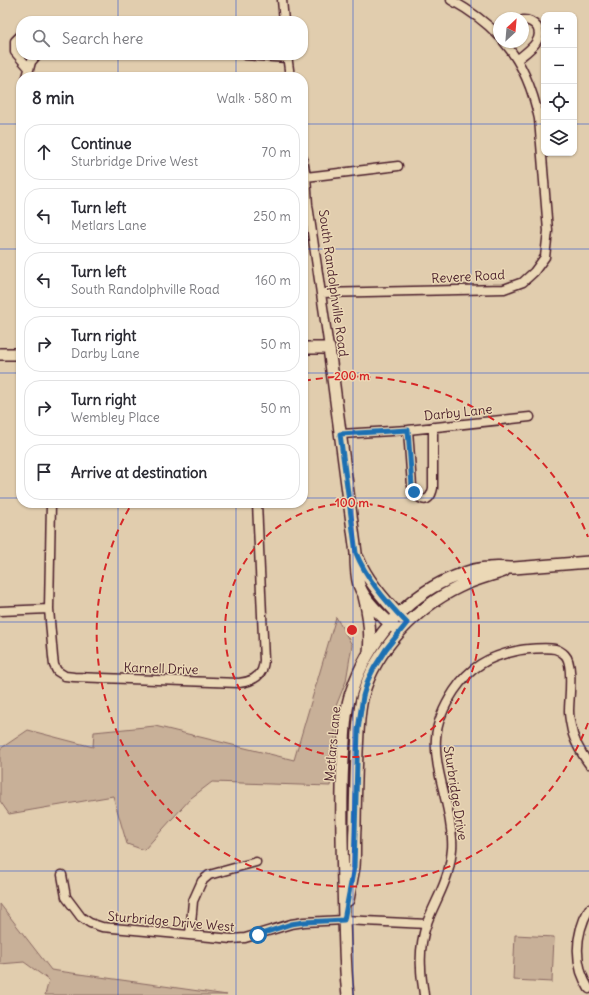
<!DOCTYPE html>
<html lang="en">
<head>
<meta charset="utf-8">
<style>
	body { margin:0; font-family:Delius,sans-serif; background:#f2f2f3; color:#2b2b33 }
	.controls { position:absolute; right:12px; top:12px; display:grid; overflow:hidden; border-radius:8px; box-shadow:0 1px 3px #0004 }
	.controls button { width:36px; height:36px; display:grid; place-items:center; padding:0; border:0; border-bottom:1px solid #e1e1e2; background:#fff; color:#2b2b33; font:20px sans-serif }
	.compass { position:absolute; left:493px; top:12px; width:36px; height:36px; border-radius:50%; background:#fff; box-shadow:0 1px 3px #0004; rotate:26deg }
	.stop { position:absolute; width:12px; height:12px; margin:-9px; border:3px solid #1f6fb2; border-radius:50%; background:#fff }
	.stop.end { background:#1f6fb2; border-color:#fff; box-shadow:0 1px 4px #0008 }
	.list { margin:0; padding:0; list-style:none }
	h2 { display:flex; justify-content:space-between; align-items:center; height:52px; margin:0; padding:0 16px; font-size:17px }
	h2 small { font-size:13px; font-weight:400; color:#7c7c81 }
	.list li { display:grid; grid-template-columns:26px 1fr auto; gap:12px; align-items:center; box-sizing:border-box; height:56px; margin:0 8px 8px; padding:0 8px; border:1px solid #e1e1e2; border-radius:16px }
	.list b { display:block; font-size:15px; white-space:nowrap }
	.list p { margin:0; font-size:13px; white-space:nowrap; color:#7c7c81 }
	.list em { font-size:13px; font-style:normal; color:#7c7c81 }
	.icon { flex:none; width:22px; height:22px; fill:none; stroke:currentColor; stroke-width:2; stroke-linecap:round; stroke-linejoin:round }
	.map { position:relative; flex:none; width:589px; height:995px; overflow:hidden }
	.search { position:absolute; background:#fff; box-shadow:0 1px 3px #0004; left:16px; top:16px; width:292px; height:44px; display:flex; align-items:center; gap:10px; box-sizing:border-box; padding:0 14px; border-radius:16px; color:#7c7c81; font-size:15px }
	.panel { position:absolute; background:#fff; box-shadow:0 1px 3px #0004; left:16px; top:72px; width:292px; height:436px; border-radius:16px }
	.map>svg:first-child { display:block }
	.green { fill:#c8b098; stroke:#896862 }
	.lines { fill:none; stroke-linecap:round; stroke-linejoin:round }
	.street-casing { stroke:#4a1f2b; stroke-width:11 }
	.secondary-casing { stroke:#4a1f2b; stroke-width:14 }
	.street { stroke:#ebd8b6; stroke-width:8 }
	.secondary { stroke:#ebd8b6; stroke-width:11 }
	.route { stroke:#1f6fb2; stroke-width:5 }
	.grid { fill:none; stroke:#1d4ed8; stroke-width:1; stroke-opacity:0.55 }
	.ring { fill:none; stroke:#d62828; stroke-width:2; stroke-dasharray:7 5 }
	.labels { text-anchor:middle; stroke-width:3; stroke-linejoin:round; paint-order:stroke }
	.street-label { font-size:13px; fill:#4a1f2b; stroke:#ebd8b6 }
	.centre { fill:#d62828; stroke:#ebd8b6; stroke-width:2 }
	.ring-label { font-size:12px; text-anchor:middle; font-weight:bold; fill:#d62828; stroke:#ebd8b6; stroke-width:3; stroke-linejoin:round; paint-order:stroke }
</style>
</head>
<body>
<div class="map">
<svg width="589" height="995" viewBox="0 0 589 995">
	<rect width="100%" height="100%" fill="#e1cdae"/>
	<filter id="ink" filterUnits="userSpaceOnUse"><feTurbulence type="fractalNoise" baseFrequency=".025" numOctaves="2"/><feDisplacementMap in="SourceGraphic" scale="8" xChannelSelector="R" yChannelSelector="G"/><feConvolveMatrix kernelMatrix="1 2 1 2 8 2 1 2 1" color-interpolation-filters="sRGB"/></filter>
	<g filter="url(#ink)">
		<!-- green -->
		<path class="green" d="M336,617L352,645L346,681L336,706L334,761L330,786L212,782L191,798L144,850L127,844L113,796L9,814L0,801V749L28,730L93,747L94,732L155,726L294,760Z
			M0,904L51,970L227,995H45L49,980L24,962L0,964Z
			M515,935L554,937L552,982L513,980Z"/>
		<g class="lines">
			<!-- street casing -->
			<g class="street-casing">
				<path id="street" d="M282,0L284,21
					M451,0C469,10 485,21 499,36
					M21,35L15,41V52L29,68
					M245,55L287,58
					M287,55L290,77
					M517,60C526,52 545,41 537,27C533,22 529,20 523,20
					M27,77L31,62L37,55
					M303,159L306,177L308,205L329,348
					M306,177L398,166
					M321,293L504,289L523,282L534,272L545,257L548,231L539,119C533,90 523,64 504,42
					M408,430L412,486C417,500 429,507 433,488V427
					M341,434L408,430L530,417
					M51,503L49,609L53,657L54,665L57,671L65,676L74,677L239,683C248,682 258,679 262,670C263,667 264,663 264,660L257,503
					M0,611L49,609
					M62,875L66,897L81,917L90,923L102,927L232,939L245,938L291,924L304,922L344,920L427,924
					M589,909C578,929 575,951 581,972C583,978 586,984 589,989
					M190,935L193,901L202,881L209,875L256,862
					M424,995C423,986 421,977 421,968C420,954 422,937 427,923C432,909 440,895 445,881C449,871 451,860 452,849C453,840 451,830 450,822C446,794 434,766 436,738C437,721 445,705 454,691C470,667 488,657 516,651C524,649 547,647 555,649C559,650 562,652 565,655C574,664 569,698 569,711C569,716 570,721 571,726C573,740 581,753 589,764"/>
			</g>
			<!-- secondary casing -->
			<g class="secondary-casing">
				<path id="secondary" d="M303,348H329L356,553C356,564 356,575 359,585C365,602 383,617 396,629
					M0,354H21
					M358,558C367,581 386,602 403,619
					M364,596C369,615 371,633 369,652
					M348,900C350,889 352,878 354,867C355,855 354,841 355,828C355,803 356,778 357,752C358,734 358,713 363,695C375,650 417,607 459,587C473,580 489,576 504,571
					M348,995C345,970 345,945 344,919C343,876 341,833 342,789C342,773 343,757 344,741C345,724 346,706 352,690C367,645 404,598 449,579C461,574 475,568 489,568C497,567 506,568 514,568C539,566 564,564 589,562"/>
			</g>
			<!-- street -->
			<use href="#street" class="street"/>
			<!-- secondary -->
			<use href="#secondary" class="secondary"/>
		</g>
	</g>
	<g class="lines" filter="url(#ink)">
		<!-- route -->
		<path class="route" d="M258,935L291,924L304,922L344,920L354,867L357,762L358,730L363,696L368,680L374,668L386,649L407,623C387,603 367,580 356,553L340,434L408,430L412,486L414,492"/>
	</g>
	<!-- grid -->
	<path class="grid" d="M118,0V21M236,0V21M353,0V995M471,0V995M118,55V77M236,55V77M0,124H21M303,124H544M574,124H589M0,249H21M303,249H589M0,373H21M303,373H589M0,498H21M303,498H589M118,503V995M236,503V995M0,622H589M0,746H589M0,871H589"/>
	<!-- distance rings -->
	<g class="ring">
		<circle cx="352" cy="630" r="127"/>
		<path d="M588 723A254 254 0 1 1 131 505M304 381A254 254 0 0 1 588 537"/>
	</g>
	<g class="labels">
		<!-- street labels -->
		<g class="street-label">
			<text transform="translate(468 276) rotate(-3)" y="5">Revere Road</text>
			<text transform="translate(334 283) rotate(82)" y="5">South Randolphville Road</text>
			<text transform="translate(458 412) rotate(-6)" y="5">Darby Lane</text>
			<text transform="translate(161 668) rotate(2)" y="5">Karnell Drive</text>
			<text transform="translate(332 744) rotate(-85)" y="5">Metlars Lane</text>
			<text transform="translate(456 793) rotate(81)" y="5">Sturbridge Drive</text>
			<text transform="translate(171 921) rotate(5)" y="5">Sturbridge Drive West</text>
		</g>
	</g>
	<circle cx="352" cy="630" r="6" class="centre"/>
	<g class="ring-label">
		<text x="352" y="380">200 m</text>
		<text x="352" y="507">100 m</text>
	</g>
</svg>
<div class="controls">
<button>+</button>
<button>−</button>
<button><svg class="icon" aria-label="locate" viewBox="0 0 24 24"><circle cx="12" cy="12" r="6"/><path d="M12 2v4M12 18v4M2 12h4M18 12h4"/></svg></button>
<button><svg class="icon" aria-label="layers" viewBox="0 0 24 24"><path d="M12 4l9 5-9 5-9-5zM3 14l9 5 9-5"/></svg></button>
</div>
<svg class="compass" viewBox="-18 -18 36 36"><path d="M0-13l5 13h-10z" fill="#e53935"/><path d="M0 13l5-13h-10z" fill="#7c7c81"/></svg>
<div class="stop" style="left:258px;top:935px"></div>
<div class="stop end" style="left:414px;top:492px"></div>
<div class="search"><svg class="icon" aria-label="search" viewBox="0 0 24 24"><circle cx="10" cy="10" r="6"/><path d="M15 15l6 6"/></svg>Search here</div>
<section class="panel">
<h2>8 min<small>Walk · 580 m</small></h2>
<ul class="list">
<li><svg class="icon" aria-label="ahead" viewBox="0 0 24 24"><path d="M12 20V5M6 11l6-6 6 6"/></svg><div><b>Continue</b><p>Sturbridge Drive West</p></div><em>70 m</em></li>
<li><svg class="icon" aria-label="left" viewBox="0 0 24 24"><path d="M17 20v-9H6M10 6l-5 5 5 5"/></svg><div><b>Turn left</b><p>Metlars Lane</p></div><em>250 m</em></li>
<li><svg class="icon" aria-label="left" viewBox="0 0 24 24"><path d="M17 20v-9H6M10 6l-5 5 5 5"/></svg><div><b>Turn left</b><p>South Randolphville Road</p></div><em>160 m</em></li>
<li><svg class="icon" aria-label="right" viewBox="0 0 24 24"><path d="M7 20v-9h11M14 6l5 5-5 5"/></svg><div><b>Turn right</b><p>Darby Lane</p></div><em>50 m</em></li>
<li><svg class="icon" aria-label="right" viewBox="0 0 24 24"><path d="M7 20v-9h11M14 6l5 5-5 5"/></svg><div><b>Turn right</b><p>Wembley Place</p></div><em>50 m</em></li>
<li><svg class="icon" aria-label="arrive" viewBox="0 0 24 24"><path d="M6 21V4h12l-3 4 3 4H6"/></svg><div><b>Arrive at destination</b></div></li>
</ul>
</section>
</div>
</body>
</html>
